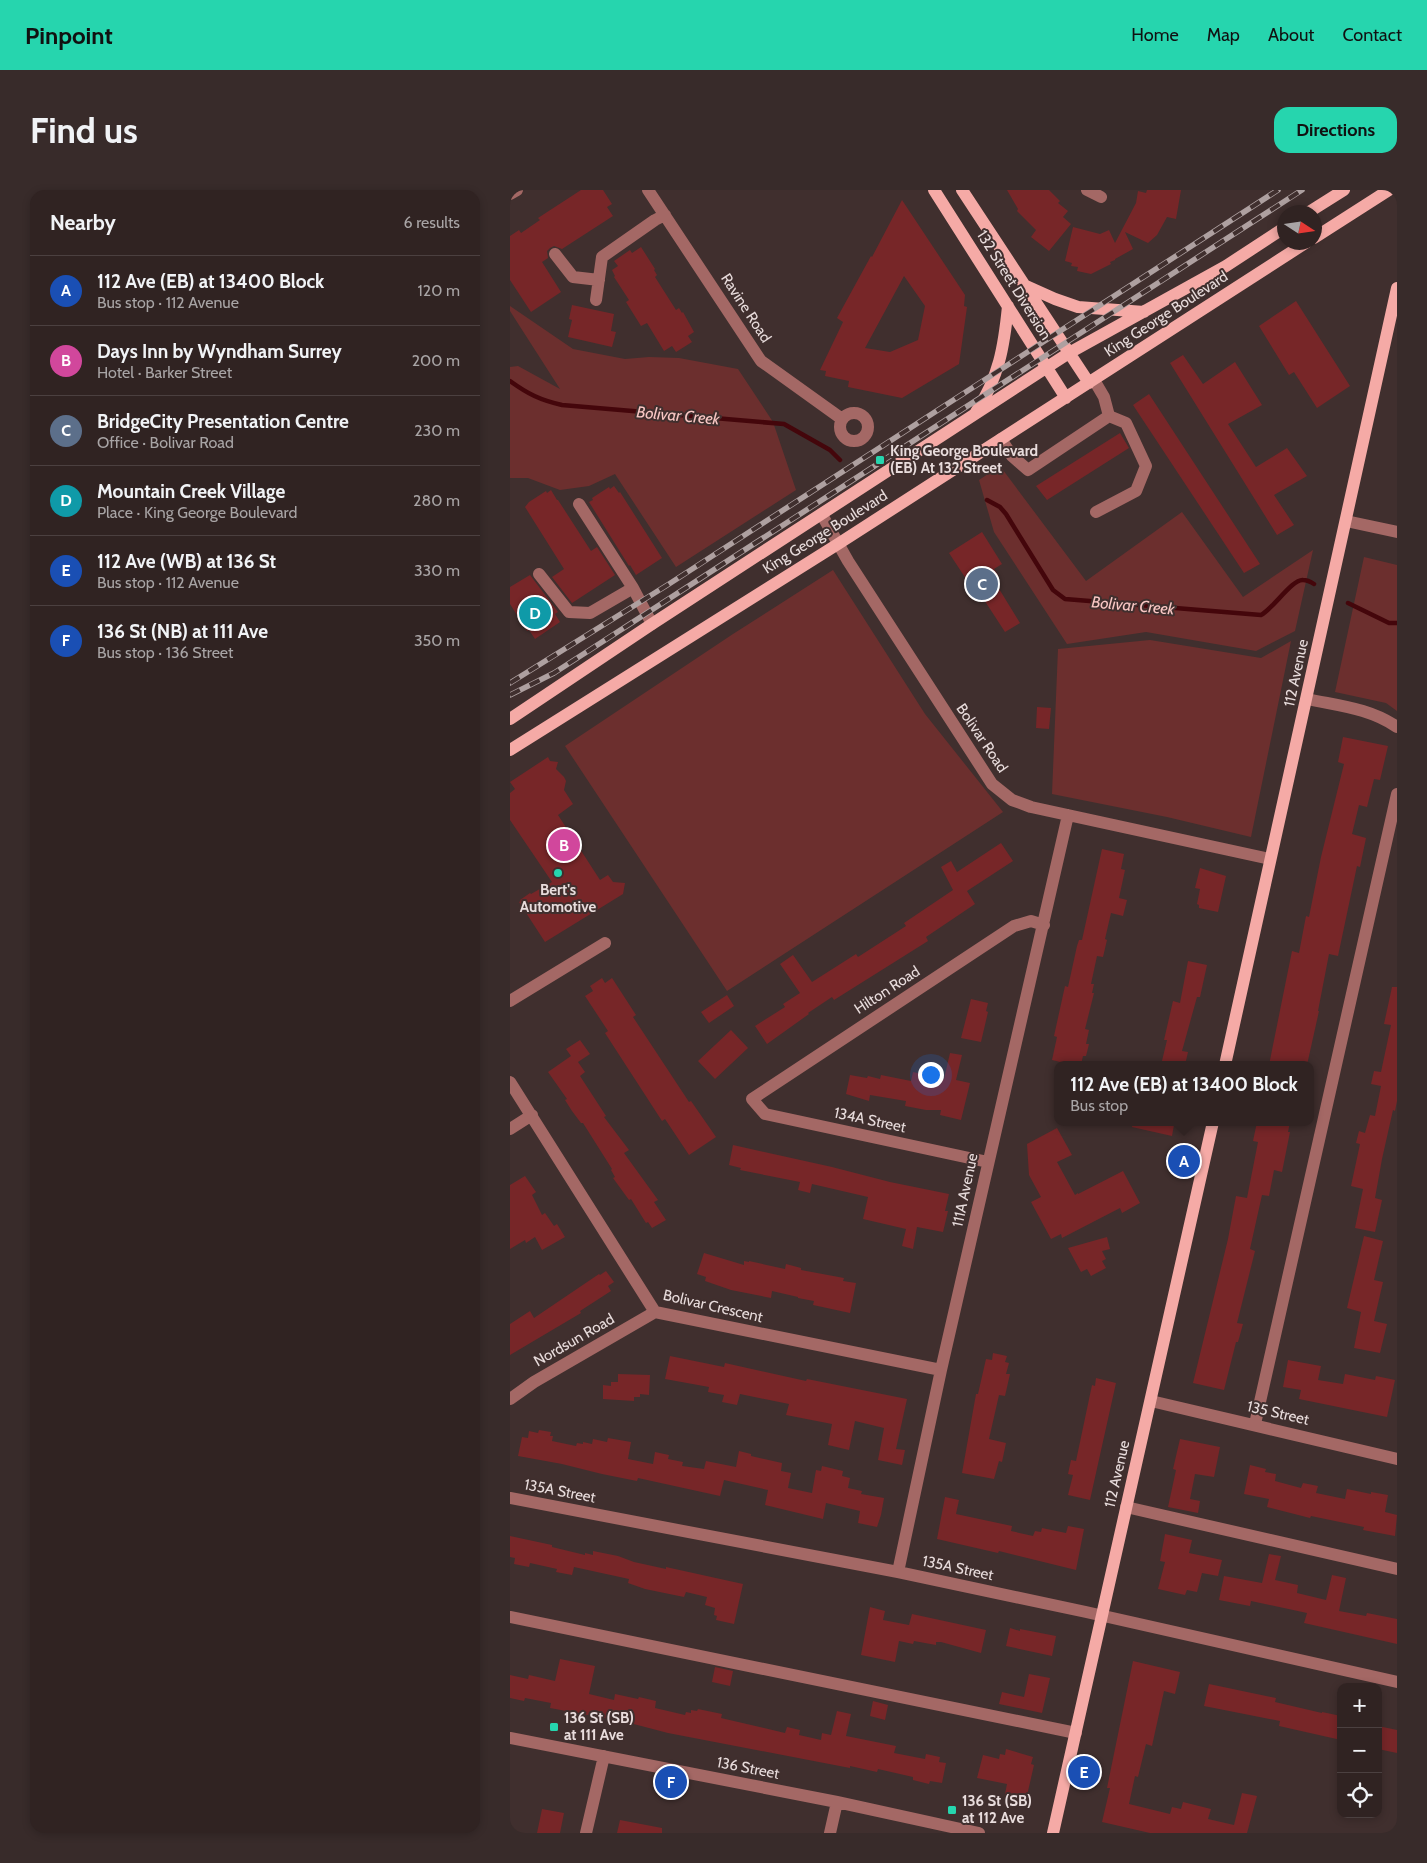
<!DOCTYPE html>
<html lang="en">
<head>
<meta charset="utf-8">
<style>
	body { margin:0; font-family:Cabin,sans-serif; background:#382b2a; color:#f1f3f6 }
	.controls { position:absolute; right:15px; bottom:15px; display:grid; overflow:hidden; border-radius:10px; box-shadow:0 2px 8px #0003 }
	.controls button { width:45px; height:45px; display:grid; place-items:center; padding:0; border:0; border-bottom:1px solid #4b4040; background:#302322; color:#f1f3f6; font:25px sans-serif }
	.compass { position:absolute; left:767px; top:15px; width:45px; height:45px; border-radius:50%; background:#302322; box-shadow:0 2px 8px #0003; rotate:102deg }
	.you { position:absolute; left:420px; top:884px; width:18px; height:18px; margin:-12px; border:4px solid #fff; border-radius:50%; background:#1a73e8; box-shadow:0 0 0 8px #1a73e833 }
	.badge { display:grid; place-items:center; width:32px; height:32px; border-radius:50%; background:#26d5ae; color:#fff; font-size:16px; font-weight:700 }
	.pin { position:absolute; translate:-50% -50%; border:2px solid #fff; box-shadow:0 1px 5px #0006 }
	.popup { position:absolute; left:544px; top:871px; width:260px; height:65px; box-sizing:border-box; display:grid; place-content:center; border-radius:10px; background:#302322; filter:drop-shadow(0 1px 4px #0005); font-size:16px; white-space:nowrap; color:#a8a4a5 }
	.popup b { font-size:19px; color:#f1f3f6 }
	.popup::after { content:''; position:absolute; left:50%; top:100%; margin-left:-10px; border:10px solid transparent; border-top-color:#302322 }
	.list { margin:0; padding:0; list-style:none }
	h2 { display:flex; justify-content:space-between; align-items:center; height:65px; margin:0; padding:0 20px; font-size:21px }
	h2 small { font-size:16px; font-weight:400; color:#a8a4a5 }
	.list li { display:grid; grid-template-columns:32px 1fr auto; gap:15px; align-items:center; box-sizing:border-box; height:70px; padding:0 20px; border-top:1px solid #4b4040 }
	.list b { display:block; font-size:19px; white-space:nowrap }
	.list p { margin:0; font-size:16px; white-space:nowrap; color:#a8a4a5 }
	.list em { font-size:16px; font-style:normal; color:#a8a4a5 }
	.icon { flex:none; width:28px; height:28px; fill:none; stroke:currentColor; stroke-width:2; stroke-linecap:round; stroke-linejoin:round }
	.map { position:relative; flex:none; width:887px; height:1643px; overflow:hidden; border-radius:15px }
	header { display:flex; align-items:center; gap:30px; box-sizing:border-box; height:70px; padding:0 25px; background:#26d5ae; color:#111 }
	header strong { font-size:24px }
	nav { display:flex; gap:28px; margin-inline-start:auto; font-size:18px }
	.intro { display:flex; align-items:center; justify-content:space-between; box-sizing:border-box; height:120px; padding:0 30px }
	h1 { margin:0; font-size:35px }
	.button { padding:12px 22px; border-radius:15px; background:#26d5ae; color:#111; font-size:18px; font-weight:700 }
	main { display:flex; gap:30px; padding:0 30px }
	aside { flex:1; background:#302322; border-radius:15px; box-shadow:0 2px 8px #0003 }
	.map>svg:first-child { display:block }
	.green { fill:#6c2f2e }
	.lines { fill:none; stroke-linecap:round; stroke-linejoin:round }
	.stream { stroke:#44060b; stroke-width:4.5 }
	.building { fill:#772628; fill-rule:evenodd }
	.minor { stroke:#a46865; stroke-width:12 }
	.major { stroke:#f5aaa6; stroke-width:12 }
	.rail-casing { stroke:#aea0a0; stroke-width:5.5 }
	.rail { stroke:#402f2e; stroke-width:4; stroke-dasharray:11; stroke-linecap:butt }
	.poi-dot { fill:#26d5ae; stroke:#402f2e; stroke-width:2 }
	.labels { text-anchor:middle; stroke-width:4; stroke-linejoin:round; paint-order:stroke }
	.street-label { font-size:15px; fill:#e8dcdc; stroke:#402f2e }
	.poi-label { font-size:15px; font-weight:bold; fill:#e8dcdc; stroke:#402f2e; text-anchor:start }
	.water-label { font-size:16px; font-style:italic; fill:#f9c7c4; stroke:#402f2e }
</style>
</head>
<body>
<header>
<strong>Pinpoint</strong>
<nav><a>Home</a><a>Map</a><a>About</a><a>Contact</a></nav>
</header>
<div class="intro"><h1>Find us</h1><a class="button">Directions</a></div>
<main>
<aside>
<h2>Nearby<small>6 results</small></h2>
<ul class="list">
<li><span class="badge" style="background:#1a4fb4">A</span><div><b>112 Ave (EB) at 13400 Block</b><p>Bus stop · 112 Avenue</p></div><em>120 m</em></li>
<li><span class="badge" style="background:#d1479c">B</span><div><b>Days Inn by Wyndham Surrey</b><p>Hotel · Barker Street</p></div><em>200 m</em></li>
<li><span class="badge" style="background:#5c6f8a">C</span><div><b>BridgeCity Presentation Centre</b><p>Office · Bolivar Road</p></div><em>230 m</em></li>
<li><span class="badge" style="background:#0f9aa8">D</span><div><b>Mountain Creek Village</b><p>Place · King George Boulevard</p></div><em>280 m</em></li>
<li><span class="badge" style="background:#1a4fb4">E</span><div><b>112 Ave (WB) at 136 St</b><p>Bus stop · 112 Avenue</p></div><em>330 m</em></li>
<li><span class="badge" style="background:#1a4fb4">F</span><div><b>136 St (NB) at 111 Ave</b><p>Bus stop · 136 Street</p></div><em>350 m</em></li>
</ul>
</aside>
<div class="map">
<svg width="887" height="1643" viewBox="0 0 887 1643">
	<rect width="100%" height="100%" fill="#402f2e"/>
	<!-- green -->
	<path class="green" d="M0,116L63,159L115,169L139,167L169,168L228,179L263,232L286,300L166,377L105,284L79,296L50,300L18,288H0V177L8,176L50,199L0,121Z
		M490,276L576,391L672,322L733,407L803,360L785,441L746,461L636,442L557,454L484,342L469,290Z
		M854,367L887,375V521L876,513L825,502Z
		M323,380L415,524L493,622L217,801L55,556L223,444Z
		M640,450L751,468L781,451L741,647L657,627L542,604L548,459Z"/>
	<g class="lines">
		<!-- stream -->
		<path class="stream" d="M0,191C18,204 30,210 52,215L274,234L320,260L330,270
			M477,310L490,317L496,324L543,400L555,409L751,425C763,419 782,389 793,390C797,390 801,392 804,394
			M838,413L879,433H887"/>
	</g>
	<!-- building -->
	<path class="building" d="M71,0H93L102,14L97,17L103,26L52,59L44,56L40,58L37,61L38,68L32,72L51,102L21,122L0,90V46L9,40L11,43L30,30L28,28Z
		M497,0H539L550,11L548,13L558,21L553,27L561,34L539,61L521,47L526,40L507,21L508,19Z
		M637,0H671L666,29L657,27L647,45L638,53L615,42L623,59L605,69V70L600,72L601,74L581,84L567,81L568,77L561,76L562,73L555,71L563,37L590,44L599,40L605,53L626,13L628,1L636,3Z
		M392,10L455,105L454,116L457,117L449,174L392,208L338,197L339,191L315,186L316,181L310,180L333,132L327,128L361,66L362,67ZM394,86L415,116L408,150L380,162L355,158Z
		M131,57L145,79L144,80L147,85L145,87L166,120L169,118L172,123L173,122L184,142L178,146L182,152L166,162L162,156L154,161L137,133L131,136L116,112L119,110L104,87L105,86L102,80L108,76L104,71L120,60L122,63Z
		M786,111L840,196L807,218L784,182L779,185L749,136Z
		M62,115L104,124L101,141L106,142L102,157L58,147L62,130L59,129Z
		M673,165L693,194L725,172L752,215L718,234L746,277L777,258L797,286L764,305L784,335L767,345L660,173Z
		M639,204L750,374L734,383L623,215Z
		M610,243L619,258L537,310L526,296Z
		M104,296L109,303L110,302L152,368L126,385L120,375L119,376L79,312L83,310L82,308L99,297L100,299Z
		M41,300L47,310H48L81,361L87,357L105,385L62,413L42,387L54,379L15,317L19,312L36,301L37,303Z
		M472,342L492,374L484,379L488,385L483,389L510,433L495,442L467,399L464,401L439,363Z
		M20,385L48,422L45,424L50,432L25,449L19,440L17,441L0,414V397Z
		M527,517L541,518L539,539L526,538Z
		M833,547L878,556L870,590L864,589L857,617L849,615L842,644L856,648L850,677L847,676L828,766L819,764L808,821H809L797,875H759L782,761L789,763L796,726L799,727L811,667L834,574L828,572Z
		M38,567L40,571L48,572L46,579L54,587L56,591L54,600L63,614L48,625L90,690L98,685L103,692L115,693L113,704L35,752L9,712L11,711L10,710L20,703L21,704L42,692L0,630V603L5,599L0,592Z
		M491,653L503,671L457,701L465,714L416,747L418,751L324,810L322,807L298,823L299,824L257,854L245,836L275,817L273,814L290,803L270,774L283,765L302,792L346,764L348,767L396,736L394,733L443,700L431,677L441,671L447,682Z
		M592,659L614,664L611,679L615,680L609,708L617,710L613,726L601,723L595,749L597,750L593,767L587,766L581,794H584L582,803H584L575,839L579,840L576,854H579L576,866H573L571,875H563L542,870L547,847L544,846L555,796L558,797L567,756L569,750H572Z
		M690,678L716,686L708,722L689,718V715L687,714L690,699L685,698Z
		M678,771L697,775L690,807H687L672,861L678,862L675,875H651L657,850H654L663,811L670,813Z
		M92,788L95,793L102,788L126,825L123,827L179,912L181,911L206,947L179,965L155,929L152,931L95,843L98,841L75,806L83,801L80,796Z
		M882,797H887V911L885,921L883,920L872,969L865,1008L872,1010L865,1042L845,1038L853,999L841,996L850,954L846,953L849,941L855,943L860,925L865,926L871,896L861,894L864,881L871,882L881,835L874,834Z
		M217,805L224,816L199,833L191,822Z
		M461,809L478,813L476,821L478,822L471,852L451,848Z
		M221,840L238,858L205,889L188,871Z
		M70,850L80,864L68,872L75,882L70,886L96,926L94,927L119,960L114,963L148,1010L144,1012L156,1030L142,1038L138,1032L136,1033L121,1009L119,1010L103,988L105,987L101,980L102,979L73,933H71L62,921L55,910L57,909L38,882L61,866L56,859Z
		M440,863L452,865L446,890L460,893L451,930L430,925L431,920H416L395,916L396,911L360,905L359,911L336,904L340,885L357,888L358,886L370,889L371,885L401,891L403,882L434,889Z
		M623,932H661V935H664L662,946L622,937Z
		M747,932H780L778,942H780L772,982L764,980L759,1006L752,1005L740,1059L745,1061L727,1133L733,1134L728,1152H726L714,1200L683,1193L718,1049L726,1006L737,1008L748,952L743,951Z
		M547,938L562,965L547,972L565,1005L568,1003V1004L613,981L630,1013L612,1023L610,1018L552,1048L551,1044L541,1049L521,1012L531,1007L519,985L517,954Z
		M223,955L322,977L380,992L439,1004L435,1021H438L433,1042L407,1037L403,1059L392,1056L396,1039L353,1029L358,1007L302,994L300,1003L288,1000L290,992L230,980L231,978L219,975Z
		M15,986L26,1002L22,1005L32,1025L35,1023L44,1036L47,1034L55,1047L32,1060L25,1047L16,1053L15,1050L0,1059V995Z
		M854,1046L873,1051L864,1090L873,1092L864,1131L877,1134L870,1163L844,1158L851,1122L837,1118Z
		M597,1047L600,1059L592,1061L596,1069L592,1071L596,1078L581,1086L577,1079L571,1082L558,1058Z
		M194,1063L234,1075V1071L239,1072V1071L275,1079L276,1074L291,1078V1080L334,1088L333,1091L346,1093L340,1123L303,1115L304,1111L288,1108V1107L262,1101L261,1108L221,1100L195,1091L196,1087L187,1084Z
		M96,1081L104,1092L98,1096L101,1101L70,1121L71,1123L0,1165V1134L20,1121L24,1128L89,1084L90,1085Z
		M483,1163L497,1166L495,1172L499,1173L496,1184H500L495,1206L489,1205L479,1249L496,1253L492,1272L489,1271L484,1289L452,1283L466,1204H468L476,1169L482,1170Z
		M160,1166L214,1177L215,1173L296,1191L297,1189L397,1209L386,1259L395,1260L392,1275L368,1270L374,1238L345,1231L339,1260L318,1255L322,1234L276,1225L279,1214L230,1204L227,1215L212,1212L214,1205L198,1202L199,1197L155,1189Z
		M778,1170L811,1176L808,1190L833,1194L835,1184L865,1190L866,1186L885,1190L877,1227L789,1209L791,1200L773,1197Z
		M108,1184L140,1185L139,1205L130,1204V1207H124V1211L93,1209V1195L101,1196V1192H108Z
		M586,1188L606,1193L580,1310L558,1305L563,1285L558,1284L561,1270L566,1271L582,1195L585,1196Z
		M29,1240L41,1242L40,1246H43L42,1251L66,1256L67,1253L73,1254V1252L82,1254L83,1249L97,1252L98,1248L121,1252L118,1269L143,1274L145,1262L159,1265L158,1269L173,1272L172,1276L194,1279L196,1271L226,1277L229,1261L241,1264V1266L272,1273L271,1281L281,1283L278,1298L302,1303L306,1280L311,1281L312,1276L333,1281L332,1286L340,1288L338,1298L352,1301L351,1304L374,1308L371,1325L367,1337L348,1333L350,1321L316,1313L313,1329L255,1315L258,1300L214,1290L210,1306L128,1288L127,1291L92,1284L52,1274L8,1266L12,1247L18,1248L19,1241L28,1243Z
		M670,1249L710,1257L704,1287L685,1284L680,1309L690,1311L688,1323L658,1317L666,1280L663,1279Z
		M740,1275L756,1279L755,1282L766,1284L765,1291L791,1298L793,1293L808,1296L806,1303L835,1309L837,1299L861,1304V1302L878,1305L875,1322L887,1325L885,1346L853,1340L854,1337L801,1326L800,1328L757,1317L759,1309L734,1304Z
		M435,1307L449,1310L446,1324L502,1336L501,1341L523,1346L525,1341L531,1342L532,1338L556,1343L558,1336L574,1339L566,1380L489,1361L488,1363L427,1349Z
		M655,1344L682,1350L679,1363L712,1370L708,1386L692,1383L687,1402L677,1400L675,1405L648,1399L655,1372L650,1371Z
		M0,1346L42,1355V1357L75,1365V1363L83,1365V1361L108,1366L124,1372L156,1379V1377L165,1379L233,1394L224,1434L206,1430L207,1426L204,1425L205,1418L195,1415L197,1407L176,1402L174,1407L135,1399L118,1393L119,1389L64,1377L62,1385L46,1382L47,1379L20,1373L19,1377L4,1374L5,1368L0,1367Z
		M759,1364L771,1366L765,1390L788,1395L787,1403L816,1410L822,1385L836,1388L829,1421L856,1426L857,1423L887,1429V1454L794,1433L797,1423L741,1411L740,1416L709,1410L714,1386L752,1393Z
		M360,1417L375,1421L373,1430L399,1435L402,1424L476,1440L471,1463L431,1452H426V1455L404,1451L403,1454L389,1451L385,1472L351,1465Z
		M500,1438L510,1441V1439L546,1446L542,1466L496,1456Z
		M50,1469L85,1476L79,1504L104,1510L105,1504L128,1509L129,1507L146,1511L145,1518L175,1525L176,1522L181,1523V1520L187,1521L188,1519L212,1524L211,1528L275,1543L277,1537L290,1540L289,1545L311,1550L312,1543L321,1545L327,1521L341,1524L336,1546L386,1556L384,1563L415,1569L416,1564L430,1567L429,1572L436,1573L432,1593L420,1591L419,1594L403,1590V1587L368,1579L367,1582L340,1576V1578L158,1543L116,1532L40,1518L41,1513L15,1508L14,1511L0,1508V1485L18,1489L19,1485L45,1491Z
		M623,1471L670,1482L665,1504L654,1501L642,1556L636,1554L628,1587L625,1586L619,1614L660,1624L662,1617L671,1619L673,1612L701,1619L698,1629L724,1635L732,1603L747,1606L737,1643H640L592,1632L600,1598H597Z
		M205,1477L223,1481L220,1496L202,1492Z
		M519,1484L540,1488L532,1523L489,1514L492,1502L514,1507Z
		M699,1494L766,1508L765,1512L812,1523V1522L831,1526V1550L769,1536L770,1531L694,1516Z
		M363,1511L378,1515L375,1530L360,1526Z
		M868,1536L887,1540V1563L868,1559Z
		M496,1559L523,1567L521,1574L524,1575L516,1610L511,1609L510,1613L494,1609L497,1594L467,1588L473,1565L489,1569L490,1564L495,1565Z
		M32,1619L54,1623L50,1643H27Z
		M110,1630L152,1638V1643H107Z"/>
	<g class="lines">
		<!-- minor -->
		<path class="minor" d="M138,0L251,171L332,229
			M577,0L591,7
			M0,4L7,0
			M45,64L63,87L89,90
			M86,110L92,67L145,30L155,25
			M330 237a14 14 0 1 1 28 0a14 14 0 1 1-28 0Z
			M491,249L502,266L518,280L599,226L594,207L584,190
			M69,314L123,398L142,434
			M586,322L626,301L636,276L616,233L599,226
			M312,325L338,371L482,594L502,610L521,617L760,669
			M836,331L887,342
			M29,384L59,422L80,423L123,398
			M797,509C829,516 859,518 887,537
			M0,811L95,753
			M0,892L145,1122L431,1180
			M0,939L22,925
			M478,972L255,924L242,909L504,736L521,731L534,735
			M0,1209L24,1192L145,1122
			M641,1211L887,1269
			M745,1234L887,604
			M0,1308L388,1382L576,1422L887,1492
			M616,1317L887,1379
			M388,1382L431,1180L558,625
			M0,1427L566,1543
			M0,1548L327,1612L469,1643
			M76,1643L94,1566
			M320,1643L327,1612"/>
		<!-- major -->
		<path class="major" d="M424,0L556,208
			M452,0L579,193
			M799,22L834,0
			M804,48L879,0
			M516,96L545,109L568,117L634,122
			M466,222C489,187 494,157 498,116
			M0,529L142,434L559,163L716,76L774,38
			M0,560L328,354L797,52
			M715,875L887,98
			M543,1643L703,932"/>
		<!-- rail casing -->
		<g class="rail-casing">
			<path id="rail" d="M0,493L159,394L768,0
				M0,505L44,483L792,0"/>
		</g>
		<!-- rail -->
		<use href="#rail" class="rail"/>
	</g>
	<!-- markers -->
	<g class="poi-dot">
		<rect x="365" y="265" width="10" height="10" rx="2.5"/>
		<circle cx="48" cy="683" r="5"/>
		<rect x="39" y="1532" width="10" height="10" rx="2.5"/>
		<rect x="437" y="1615" width="10" height="10" rx="2.5"/>
	</g>
	<g class="labels">
		<!-- street labels -->
		<g class="street-label">
			<text transform="translate(504 95) rotate(58)" y="5">132 Street Diversion</text>
			<text transform="translate(236 118) rotate(57)" y="5">Ravine Road</text>
			<text transform="translate(656 124) rotate(-33)" y="5">King George Boulevard</text>
			<text transform="translate(315 342) rotate(-32)" y="5">King George Boulevard</text>
			<text transform="translate(786 483) rotate(-78)" y="5">112 Avenue</text>
			<text transform="translate(472 548) rotate(56)" y="5">Bolivar Road</text>
			<text transform="translate(377 800) rotate(-33)" y="5">Hilton Road</text>
			<text transform="translate(360 930) rotate(12)" y="5">134A Street</text>
			<text transform="translate(455 1000) rotate(-78)" y="5">111A Avenue</text>
			<text transform="translate(203 1116) rotate(13)" y="5">Bolivar Crescent</text>
			<text transform="translate(64 1150) rotate(-30)" y="5">Nordsun Road</text>
			<text transform="translate(768 1223) rotate(13)" y="5">135 Street</text>
			<text transform="translate(607 1284) rotate(-77)" y="5">112 Avenue</text>
			<text transform="translate(50 1301) rotate(11)" y="5">135A Street</text>
			<text transform="translate(448 1378) rotate(12)" y="5">135A Street</text>
			<text transform="translate(238 1578) rotate(11)" y="5">136 Street</text>
		</g>
		<!-- poi labels -->
		<g class="poi-label">
			<text x="380" y="266">King George Boulevard<tspan x="380" dy="17">(EB) At 132 Street</tspan></text>
			<text x="48" y="705" text-anchor="middle">Bert's<tspan x="48" dy="17">Automotive</tspan></text>
			<text x="54" y="1533">136 St (SB)<tspan x="54" dy="17">at 111 Ave</tspan></text>
			<text x="452" y="1616">136 St (SB)<tspan x="452" dy="17">at 112 Ave</tspan></text>
		</g>
		<!-- water labels -->
		<g class="water-label">
			<text transform="translate(168 225) rotate(5)" y="6">Bolivar Creek</text>
			<text transform="translate(623 415) rotate(5)" y="6">Bolivar Creek</text>
		</g>
	</g>
</svg>
<div class="controls">
<button>+</button>
<button>−</button>
<button><svg class="icon" aria-label="locate" viewBox="0 0 24 24"><circle cx="12" cy="12" r="6"/><path d="M12 2v4M12 18v4M2 12h4M18 12h4"/></svg></button>
</div>
<svg class="compass" viewBox="-18 -18 36 36"><path d="M0-13l5 13h-10z" fill="#e53935"/><path d="M0 13l5-13h-10z" fill="#a8a4a5"/></svg>
<div class="you"></div>
<div class="pin badge" style="left:674px;top:971px;background:#1a4fb4">A</div>
<div class="popup"><b>112 Ave (EB) at 13400 Block</b>Bus stop</div>
<div class="pin badge" style="left:54px;top:655px;background:#d1479c">B</div>
<div class="pin badge" style="left:472px;top:394px;background:#5c6f8a">C</div>
<div class="pin badge" style="left:25px;top:423px;background:#0f9aa8">D</div>
<div class="pin badge" style="left:574px;top:1582px;background:#1a4fb4">E</div>
<div class="pin badge" style="left:161px;top:1592px;background:#1a4fb4">F</div>
</div>
</main>
</body>
</html>
